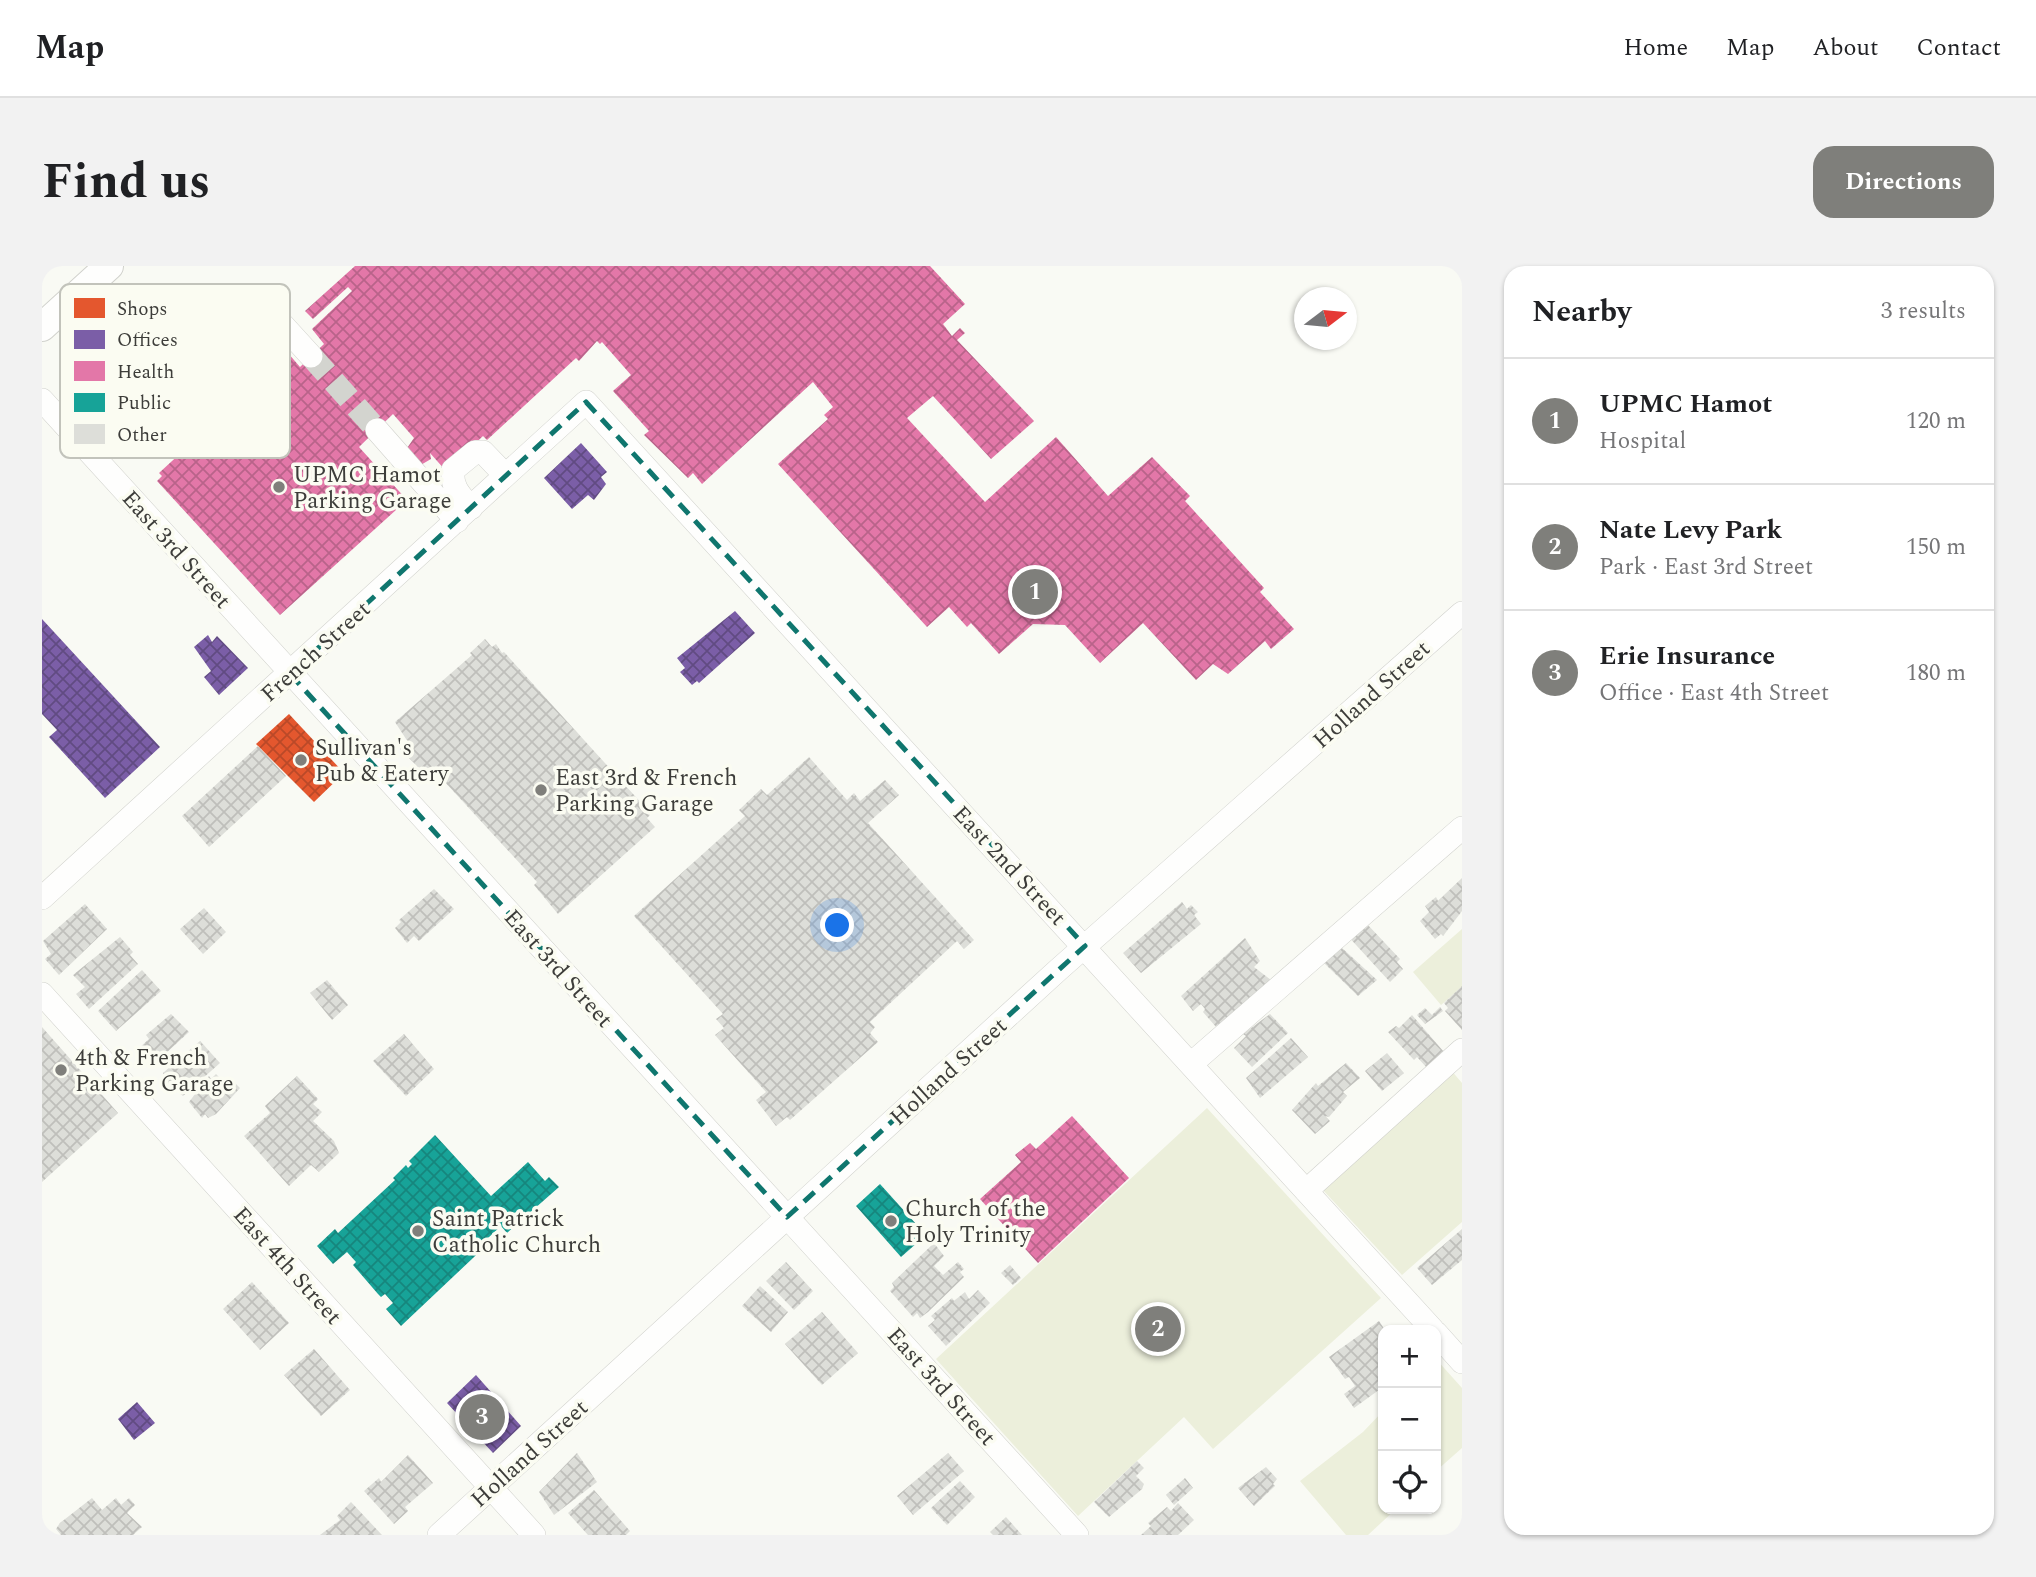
<!DOCTYPE html>
<html lang="en">
<head>
<meta charset="utf-8">
<style>
	body { margin:0; font-family:Spectral,serif; background:#f2f2f2; color:#202124 }
	.controls { position:absolute; right:21px; bottom:21px; display:grid; overflow:hidden; border-radius:14px; box-shadow:0 2px 5px #0004 }
	.controls button { width:63px; height:63px; display:grid; place-items:center; padding:0; border:0; border-bottom:2px solid #e0e0e0; background:#fff; color:#202124; font:35px sans-serif }
	.compass { position:absolute; left:1252px; top:21px; width:63px; height:63px; border-radius:50%; background:#fff; box-shadow:0 2px 5px #0004; rotate:74deg }
	.you { position:absolute; left:796px; top:660px; width:24px; height:24px; margin:-18px; border:5px solid #fff; border-radius:50%; background:#1a73e8; box-shadow:0 0 0 10px #1a73e833 }
	.badge { display:grid; place-items:center; width:46px; height:46px; border-radius:50%; background:#7f7f7b; color:#fff; font-size:23px; font-weight:700 }
	.pin { position:absolute; translate:-50% -50%; border:4px solid #fff; box-shadow:0 2px 7px #0006 }
	.list { margin:0; padding:0; list-style:none }
	h2 { display:flex; justify-content:space-between; align-items:center; height:91px; margin:0; padding:0 28px; font-size:30px }
	h2 small { font-size:23px; font-weight:400; color:#757577 }
	.list li { display:grid; grid-template-columns:46px 1fr auto; gap:21px; align-items:center; box-sizing:border-box; height:126px; padding:0 28px; border-top:2px solid #e0e0e0 }
	.list b { display:block; font-size:26px; white-space:nowrap }
	.list p { margin:0; font-size:23px; white-space:nowrap; color:#757577 }
	.list em { font-size:23px; font-style:normal; color:#757577 }
	.icon { flex:none; width:38px; height:38px; fill:none; stroke:currentColor; stroke-width:2; stroke-linecap:round; stroke-linejoin:round }
	.map { position:relative; flex:none; width:1420px; height:1269px; overflow:hidden; border-radius:21px }
	header { display:flex; align-items:center; gap:42px; box-sizing:border-box; height:98px; padding:0 35px; background:#fff; border-bottom:2px solid #e0e0e0 }
	header strong { font-size:33px }
	nav { display:flex; gap:38px; margin-inline-start:auto; font-size:24px }
	.intro { display:flex; align-items:center; justify-content:space-between; box-sizing:border-box; height:168px; padding:0 42px }
	h1 { margin:0; font-size:49px }
	.button { padding:18px 32px; border-radius:21px; background:#7f7f7b; color:#fff; font-size:24px; font-weight:700 }
	main { display:flex; gap:42px; padding:0 42px }
	aside { flex:1; background:#fff; border-radius:21px; box-shadow:0 2px 5px #0004 }
	.map>svg:first-child { display:block }
	.green { fill:#ecefdb }
	.shops { fill:url(#shops-cross-hatch) }
	.offices { fill:url(#offices-cross-hatch) }
	.health { fill:url(#health-cross-hatch) }
	.public { fill:url(#public-cross-hatch) }
	.building { fill:url(#building-cross-hatch) }
	.lines { fill:none; stroke-linecap:round; stroke-linejoin:round }
	.minor-tunnel { stroke:#d3d4cf; stroke-width:23; stroke-dasharray:23 11; stroke-linecap:butt }
	.minor-casing { stroke:#d0d1cc; stroke-width:24 }
	.major-casing { stroke:#d0d1cc; stroke-width:30 }
	.minor { stroke:#fefefd; stroke-width:23 }
	.major { stroke:#fefefd; stroke-width:28 }
	.marked { fill:none; stroke:#0f766e; stroke-width:5; stroke-dasharray:14 9; stroke-linejoin:round }
	.poi-dot { fill:#7f7f7b; stroke:#fbfcf2; stroke-width:2.5 }
	.labels { text-anchor:middle; stroke-width:7; stroke-linejoin:round; paint-order:stroke }
	.poi-label { font-size:23px; fill:#3d3d3a; stroke:#fbfcf2; text-anchor:start }
	.street-label { font-size:23px; fill:#3d3d3a; stroke:#fbfcf2 }
	.key { fill:#fbfcf2; stroke:#c2c3bb; stroke-width:2 }
	.key-label { font-size:19px; fill:#3d3d3a }
</style>
</head>
<body>
<header>
<strong>Map</strong>
<nav><a>Home</a><a>Map</a><a>About</a><a>Contact</a></nav>
</header>
<div class="intro"><h1>Find us</h1><a class="button">Directions</a></div>
<main>
<div class="map">
<svg width="1420" height="1269" viewBox="0 0 1420 1269">
	<defs>
		<pattern id="shops-cross-hatch" width="8" height="8" patternUnits="userSpaceOnUse" patternTransform="scale(1.75)"><rect width="8" height="8" fill="#e4572e"/><path d="M0 0l8 8M0 8l8-8" fill="none" stroke="#ba4928"/></pattern>
		<pattern id="offices-cross-hatch" width="8" height="8" patternUnits="userSpaceOnUse" patternTransform="scale(1.75)"><rect width="8" height="8" fill="#7b5ea7"/><path d="M0 0l8 8M0 8l8-8" fill="none" stroke="#614b82"/></pattern>
		<pattern id="health-cross-hatch" width="8" height="8" patternUnits="userSpaceOnUse" patternTransform="scale(1.75)"><rect width="8" height="8" fill="#e377a8"/><path d="M0 0l8 8M0 8l8-8" fill="none" stroke="#b9638a"/></pattern>
		<pattern id="public-cross-hatch" width="8" height="8" patternUnits="userSpaceOnUse" patternTransform="scale(1.75)"><rect width="8" height="8" fill="#17a398"/><path d="M0 0l8 8M0 8l8-8" fill="none" stroke="#16867d"/></pattern>
		<pattern id="building-cross-hatch" width="8" height="8" patternUnits="userSpaceOnUse" patternTransform="scale(1.75)"><rect width="8" height="8" fill="#ddded9"/><path d="M0 0l8 8M0 8l8-8" fill="none" stroke="#bfbfbb"/></pattern>
	</defs>
	<rect width="100%" height="100%" fill="#f9faf4"/>
	<!-- green -->
	<path class="green" d="M1420,663V721L1399,739L1371,706Z
		M1408,803L1420,817V956L1360,1009L1280,923Z
		M1165,842L1339,1032L1171,1183L1142,1151L1036,1250L894,1093Z
		M1394,1093L1420,1122V1182L1394,1205Z
		M1341,1145V1243H1354L1326,1269H1304L1258,1215L1321,1166Z"/>
	<!-- shops -->
	<path class="shops" d="M247,448L302,507L272,536L214,478Z"/>
	<!-- offices -->
	<path class="offices" d="M539,177L565,206L559,211L564,218L552,234L546,229L530,243L502,212Z
		M693,345L713,367L657,417L655,415L650,419L638,406L643,402L635,392Z
		M0,353L118,481L63,532L7,471L15,464L0,448Z
		M166,369L170,376L175,370L206,402L177,429L162,411L169,405L152,381Z
		M434,1109L479,1160L451,1187L405,1137Z
		M95,1136L113,1157L92,1174L76,1153Z"/>
	<!-- health -->
	<path class="health" d="M313,0H888L923,38L901,58L910,70L918,62L923,67L915,74L992,155L949,193L891,130L865,152L943,236L1014,171L1066,230L1110,191L1148,230L1143,235L1222,322L1218,326L1252,363L1229,383L1223,375L1186,408L1171,398L1154,414L1101,357L1058,397L1023,359L991,358L957,388L929,357L925,361L907,341L885,361L736,198L786,153L782,149L791,141L771,116L660,218L651,207L646,212L602,169L607,165L571,125L589,109L560,76L558,78L555,75L537,95L534,92L445,174L441,170L404,205L388,187L389,193L377,200L363,185L372,172L351,148L317,181L365,234L238,349L115,215L120,210L117,207L206,125L199,118L214,105L216,108L234,90L238,94L246,87L258,101L282,78L270,63L310,25L306,21L271,53L263,45Z
		M1030,850L1087,912L996,997L938,933L979,896L973,889L988,877L994,883Z"/>
	<!-- public -->
	<path class="public" d="M393,869L449,930L486,896L503,915L507,911L517,921L465,967L459,960L446,972L449,975L359,1060L344,1043L351,1037L343,1028L339,1031L336,1028L311,999L314,996L305,986L291,998L275,980L293,963L296,967L353,914L351,912L364,899L366,902L370,898L367,895Z
		M838,918L884,969L859,991L814,940Z"/>
	<!-- building -->
	<path class="building" d="M443,373L450,381L454,378L460,387L462,386L602,540L608,549L605,552L613,561L516,648L492,619L495,616L389,501L382,507L358,483L366,476L353,456L430,389L428,387Z
		M216,480L244,510L167,581L140,550Z
		M767,491L805,534L812,527L818,535L843,514L857,529L826,557L932,674L922,683L915,675L828,756L833,761L828,767L836,776L748,854L745,851L734,860L714,834L724,826L673,769L682,762L674,753L681,748L592,650L703,550L697,544L719,523L725,529Z
		M1420,612V645L1401,670L1399,668L1393,673L1378,655L1387,646L1383,640L1394,631L1396,635Z
		M392,623L412,643L377,675L372,670L365,677L353,662L359,656L357,654Z
		M1140,636L1145,643L1149,639L1156,646L1152,649L1159,658L1099,707L1081,687Z
		M43,638L65,663L17,709L3,693L9,688L1,675Z
		M162,642L184,666L161,688L138,663Z
		M1325,658L1358,693L1355,696L1361,703L1348,716L1304,668Z
		M78,671L91,686L88,689L96,698L47,743L34,728L43,721L31,709Z
		M1203,672L1218,695L1212,701L1229,714L1175,762L1161,746L1163,743L1159,738L1151,745L1139,730Z
		M1299,681L1335,714L1316,730L1282,697Z
		M100,704L119,725L74,765L56,745Z
		M285,714L306,739L290,754L268,727Z
		M1420,720V764L1403,745L1406,742L1402,737Z
		M1398,741L1401,745L1383,758L1375,749L1383,742L1390,749Z
		M129,748L147,766L111,799L97,782L107,773L104,769Z
		M1228,748L1246,767L1210,801L1192,782L1204,770L1201,768Z
		M1370,749L1402,786L1385,802L1375,791L1372,794L1346,766L1354,760L1357,762Z
		M0,761L76,847L0,916Z
		M362,768L392,803L364,830L331,795Z
		M1249,772L1266,791L1218,832L1204,812Z
		M158,775L178,797L141,830L126,818L121,807Z
		M1345,787L1362,807L1340,825L1323,805Z
		M1304,797L1318,812L1301,826L1305,830L1287,851L1283,850L1288,855L1273,868L1250,844L1274,817L1276,820Z
		M174,808L183,817L187,811L198,822L174,848L166,852L163,848L160,852L147,836L167,810L169,813Z
		M255,810L276,833L271,838L280,846L271,855L292,875L297,887L277,906L269,899L247,920L202,870L228,847L223,840Z
		M1420,963V994L1390,1019L1375,1002Z
		M892,977L902,990L892,1000L901,1009L916,996L922,1003L918,1006L922,1011L886,1046L878,1052L875,1047L871,1051L848,1025L852,1021L850,1017Z
		M744,996L771,1025L752,1044L724,1015Z
		M968,999L979,1012L971,1019L959,1007Z
		M210,1016L247,1057L218,1084L181,1043Z
		M718,1020L746,1046L729,1066L700,1040Z
		M936,1024L948,1037L904,1080L886,1060L893,1054L889,1050L910,1032L912,1035L923,1026L927,1033Z
		M780,1046L816,1087L780,1119L743,1078Z
		M1337,1055L1343,1064L1341,1121L1312,1142L1302,1128L1313,1120L1307,1111L1303,1113L1287,1091Z
		M272,1083L308,1124L279,1150L242,1109Z
		M535,1187L555,1216L512,1249L497,1226Z
		M906,1187L922,1205L871,1249L855,1230Z
		M366,1189L391,1217L363,1241L366,1245L352,1258L322,1225L337,1212L339,1216Z
		M1095,1195L1102,1202L1094,1210L1102,1218L1100,1223L1067,1251L1052,1236Z
		M1224,1201L1235,1213L1231,1218L1233,1220L1212,1240L1196,1222Z
		M1143,1212L1151,1222L1132,1239L1124,1229Z
		M918,1215L933,1231L905,1259L889,1242Z
		M552,1224L588,1265L584,1269H546L526,1247Z
		M50,1232L60,1244L74,1232L79,1239L87,1232L93,1239L85,1247L100,1261L91,1269H19L14,1263L18,1257Z
		M309,1236L340,1269H278L298,1254L295,1250Z
		M1136,1237L1152,1254L1136,1269H1099L1109,1260L1106,1257L1125,1241L1129,1245Z
		M964,1251L980,1269H951L948,1266Z"/>
	<g class="lines">
		<!-- minor-tunnel -->
		<path class="minor-tunnel" d="M269,90L335,164"/>
		<!-- minor casing -->
		<g class="minor-casing">
			<path id="minor" d="M238,56L269,90
				M0,134L1035,1269
				M335,164L415,255
				M429,242C419,230 409,222 411,204L433,186H441L463,209
				M0,632L544,136L1391,1064
				M0,728L492,1269
				M1149,798L1420,562
				M1264,925L1420,784
				M1394,1067L1420,1096
				M397,1269L1016,704L1420,347"/>
		</g>
		<!-- major casing -->
		<g class="major-casing">
			<path id="major" d="M0,61L67,0"/>
		</g>
		<!-- minor -->
		<use href="#minor" class="minor"/>
		<!-- major -->
		<use href="#major" class="major"/>
	</g>
	<!-- marked area -->
	<path class="marked" d="M544,136L1043,680L745,951L248,408Z"/>
	<!-- markers -->
	<g class="poi-dot">
		<circle cx="237" cy="221" r="7"/>
		<circle cx="259" cy="494" r="7"/>
		<circle cx="499" cy="524" r="7"/>
		<circle cx="19" cy="804" r="7"/>
		<circle cx="849" cy="955" r="7"/>
		<circle cx="376" cy="965" r="7"/>
	</g>
	<g class="labels">
		<!-- poi labels -->
		<g class="poi-label">
			<text x="251" y="216">UPMC Hamot<tspan x="251" dy="26">Parking Garage</tspan></text>
			<text x="273" y="489">Sullivan's<tspan x="273" dy="26">Pub &amp; Eatery</tspan></text>
			<text x="513" y="519">East 3rd &amp; French<tspan x="513" dy="26">Parking Garage</tspan></text>
			<text x="33" y="799">4th &amp; French<tspan x="33" dy="26">Parking Garage</tspan></text>
			<text x="863" y="950">Church of the<tspan x="863" dy="26">Holy Trinity</tspan></text>
			<text x="390" y="960">Saint Patrick<tspan x="390" dy="26">Catholic Church</tspan></text>
		</g>
		<!-- street labels -->
		<g class="street-label">
			<text transform="translate(135 283) rotate(48)" y="8">East 3rd Street</text>
			<text transform="translate(273 385) rotate(-42)" y="8">French Street</text>
			<text transform="translate(1329 428) rotate(-42)" y="8">Holland Street</text>
			<text transform="translate(968 599) rotate(47)" y="8">East 2nd Street</text>
			<text transform="translate(517 702) rotate(48)" y="8">East 3rd Street</text>
			<text transform="translate(906 805) rotate(-42)" y="8">Holland Street</text>
			<text transform="translate(246 999) rotate(48)" y="8">East 4th Street</text>
			<text transform="translate(900 1120) rotate(48)" y="8">East 3rd Street</text>
			<text transform="translate(487 1187) rotate(-42)" y="8">Holland Street</text>
		</g>
	</g>
	<!-- legend -->
	<rect x="18" y="18" width="230" height="174" rx="10" class="key"/>
	<rect x="32" y="32" width="31" height="20" fill="#e4572e"/>
	<rect x="32" y="64" width="31" height="19" fill="#7b5ea7"/>
	<rect x="32" y="95" width="31" height="20" fill="#e377a8"/>
	<rect x="32" y="127" width="31" height="19" fill="#17a398"/>
	<rect x="32" y="158" width="31" height="20" fill="#ddded9"/>
	<g class="key-label">
		<text x="75" y="49">Shops</text>
		<text x="75" y="80">Offices</text>
		<text x="75" y="112">Health</text>
		<text x="75" y="143">Public</text>
		<text x="75" y="175">Other</text>
	</g>
</svg>
<div class="controls">
<button>+</button>
<button>−</button>
<button><svg class="icon" aria-label="locate" viewBox="0 0 24 24"><circle cx="12" cy="12" r="6"/><path d="M12 2v4M12 18v4M2 12h4M18 12h4"/></svg></button>
</div>
<svg class="compass" viewBox="-18 -18 36 36"><path d="M0-13l5 13h-10z" fill="#e53935"/><path d="M0 13l5-13h-10z" fill="#757577"/></svg>
<div class="you"></div>
<div class="pin badge" style="left:993px;top:326px">1</div>
<div class="pin badge" style="left:1116px;top:1063px">2</div>
<div class="pin badge" style="left:440px;top:1151px">3</div>
</div>
<aside>
<h2>Nearby<small>3 results</small></h2>
<ul class="list">
<li><span class="badge">1</span><div><b>UPMC Hamot</b><p>Hospital</p></div><em>120 m</em></li>
<li><span class="badge">2</span><div><b>Nate Levy Park</b><p>Park · East 3rd Street</p></div><em>150 m</em></li>
<li><span class="badge">3</span><div><b>Erie Insurance</b><p>Office · East 4th Street</p></div><em>180 m</em></li>
</ul>
</aside>
</main>
</body>
</html>
